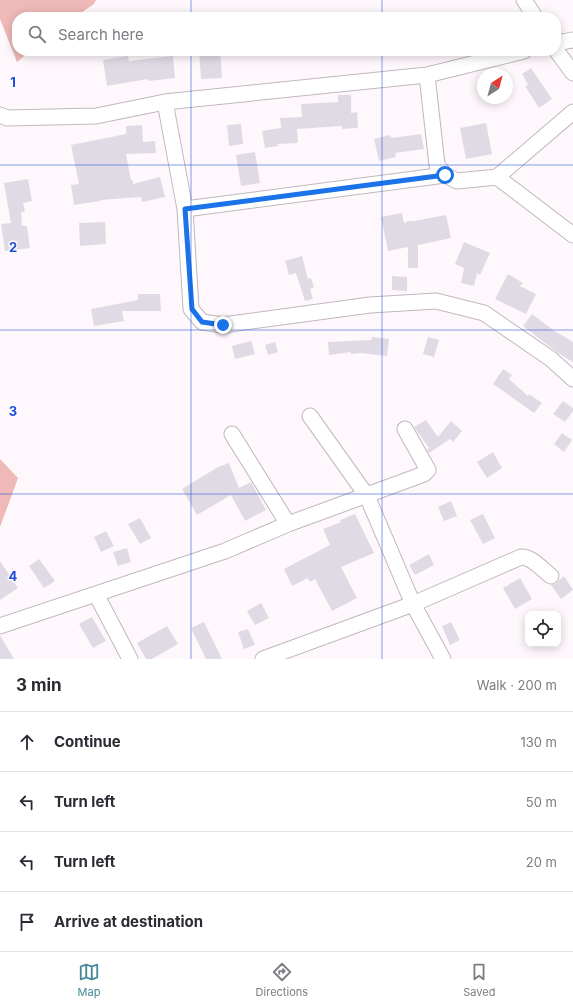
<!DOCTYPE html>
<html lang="en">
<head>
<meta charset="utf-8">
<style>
	body { margin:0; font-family:Inter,sans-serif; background:#f7f7f7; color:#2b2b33 }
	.controls { position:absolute; right:12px; bottom:12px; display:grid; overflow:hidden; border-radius:8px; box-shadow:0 2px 10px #0003 }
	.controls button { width:36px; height:36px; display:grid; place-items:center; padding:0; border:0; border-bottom:1px solid #e1e1e2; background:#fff; color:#2b2b33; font:20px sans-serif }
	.compass { position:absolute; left:477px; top:68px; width:36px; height:36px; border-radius:50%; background:#fff; box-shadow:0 2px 10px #0003; rotate:36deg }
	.stop { position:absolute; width:12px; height:12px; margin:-9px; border:3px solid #1a73e8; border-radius:50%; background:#fff }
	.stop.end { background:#1a73e8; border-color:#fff; box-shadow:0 1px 4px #0008 }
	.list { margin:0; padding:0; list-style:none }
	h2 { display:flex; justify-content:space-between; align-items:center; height:52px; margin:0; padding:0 16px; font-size:17px }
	h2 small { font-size:13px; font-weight:400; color:#7c7c81 }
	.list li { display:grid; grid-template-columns:26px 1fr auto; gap:12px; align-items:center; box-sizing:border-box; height:60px; padding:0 16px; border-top:1px solid #e1e1e2 }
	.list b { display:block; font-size:15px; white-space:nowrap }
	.list em { font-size:13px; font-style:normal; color:#7c7c81 }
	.icon { flex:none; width:22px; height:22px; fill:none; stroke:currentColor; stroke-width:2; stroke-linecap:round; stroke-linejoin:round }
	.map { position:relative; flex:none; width:573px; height:659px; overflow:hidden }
	.search { position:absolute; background:#fff; box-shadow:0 2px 10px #0003; left:12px; right:12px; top:12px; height:44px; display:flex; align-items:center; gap:10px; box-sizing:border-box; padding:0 14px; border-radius:16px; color:#7c7c81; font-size:15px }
	.sheet { height:292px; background:#fff }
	nav { display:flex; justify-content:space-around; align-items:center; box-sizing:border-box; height:56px; border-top:1px solid #e1e1e2; background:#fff; font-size:11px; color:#7c7c81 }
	nav a { display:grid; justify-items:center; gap:2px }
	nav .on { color:#458898 }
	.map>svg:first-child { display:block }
	.green { fill:#eeb9b7 }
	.building { fill:#e0dae5 }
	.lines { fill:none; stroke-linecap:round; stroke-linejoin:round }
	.street-casing { stroke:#c1b7be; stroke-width:17 }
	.street { stroke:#fff; stroke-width:15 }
	.route { stroke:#1a73e8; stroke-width:5 }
	.grid { fill:none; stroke:#1d4ed8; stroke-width:1; stroke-opacity:0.55 }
	.grid-label { font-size:13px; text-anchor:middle; font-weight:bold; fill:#1d4ed8; stroke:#fef8fd; stroke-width:3; stroke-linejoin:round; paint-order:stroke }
</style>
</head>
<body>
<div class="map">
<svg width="573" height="659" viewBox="0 0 573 659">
	<rect width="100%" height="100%" fill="#fef8fd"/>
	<!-- green -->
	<path class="green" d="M0,0H96L94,4L75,17H17V51H30L17,62L0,19Z
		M0,459L18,478L0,527Z"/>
	<!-- building -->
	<path class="building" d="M199,51H220L222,78L201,79Z
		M128,56L129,61L173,56L175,78L149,81L148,79L107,86L103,60Z
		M531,68L552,99L539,108L525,86L528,85L522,74Z
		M338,95H351V113L357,112L358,128L342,129V126L297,129L298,143L277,144L278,146L265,148L262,131L281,128L280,118L302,117L301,104L338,102Z
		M486,123L492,154L466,159L460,128Z
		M241,124L243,144L229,146L227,125Z
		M142,125L143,142L155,141L156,153L126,154L131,180H133V184L160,177L165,197L142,202L141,197L100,200V201L74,205L71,185L79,184L71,145L126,134V126Z
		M421,134L424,149L395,153L396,157L379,161L374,139L390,135L391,138Z
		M255,152L260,183L241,186L236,155Z
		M28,179L32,201L23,203L25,212H21L22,226H27L30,248L5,251L1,224L11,223L4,183Z
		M402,213L404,223L407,222V221H414L446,215L451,238L418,245V268H408V247L388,251L381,217Z
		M105,222L106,244L80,246L79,223Z
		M464,242L490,253L480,275L477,273L474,286L461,283L464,268L455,264Z
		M302,256L308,279L311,278L314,287L310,289L313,299L305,301L296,273L289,275L285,261Z
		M508,274L523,283L520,286L536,294L526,314L495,299Z
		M392,276L407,277V291L392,290Z
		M138,294H160L161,311H122L124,321L94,326L91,309L138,300Z
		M532,314L553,330L573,342V362L558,353L523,326Z
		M372,337L389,339L387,356L361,353L351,354V352L329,355L328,342L371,340Z
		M428,337L439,340L434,357L423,354Z
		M251,341L255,354L235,359L232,346Z
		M275,342L278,352L268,355L265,345Z
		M503,369L512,375L509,379L528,396L529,394L542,403L534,413L493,384Z
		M563,401L573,408V411L565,422L553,414Z
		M426,420L438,437L451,421L462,431L453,442L450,439L429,453L427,450L429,448L414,427Z
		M562,433L572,440L564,452L554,444Z
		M493,452L502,468L487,478L477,462Z
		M229,463L239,488L251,482L266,510L245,521L231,495L197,515L182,489L218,467Z
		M451,501L457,516L444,521L438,507Z
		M355,514L374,553L341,567L357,598L332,611L315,579L310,582L308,578L292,586L284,569L330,545L323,529L341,522L340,520Z
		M483,514L495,538L483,544L470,520Z
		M140,518L151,538L140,544L128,524Z
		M106,531L114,546L101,552L94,537Z
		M127,548L131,562L118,566L113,552Z
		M429,554L434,565L415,575L409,565Z
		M39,559L55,581L44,588L29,566Z
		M0,561L18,588L0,600Z
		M564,576L573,590L561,599L551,585L555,584Z
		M520,578L532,599L515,609L503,588Z
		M261,603L269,618L255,625L247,611Z
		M92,617L106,641L93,648L79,624Z
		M204,622L222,659H206L191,628Z
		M451,622L460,640L450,645L442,626Z
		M167,626L178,644L152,659H146L137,643Z
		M248,629L255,645L244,649L238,632Z
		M0,635L14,659H0Z"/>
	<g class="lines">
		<!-- street casing -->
		<g class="street-casing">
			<path id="street" d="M524,0L535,17
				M556,43L573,40
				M556,50L573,73
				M427,75L437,165L445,175L457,181L497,177L573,235
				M165,102L185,209L191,309L202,322L223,325L370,305L436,301L484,313L551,359L573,379
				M0,115L7,118L96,116L165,102L427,75L524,51
				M497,177L573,112
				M185,209L445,175
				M310,416L367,496L413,604L443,659
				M232,434L288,524
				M96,594L130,659
				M0,626L225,551L288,524L424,474L428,470L405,429
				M263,659L413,604L521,557C531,556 543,570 551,576"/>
		</g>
		<!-- street -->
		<use href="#street" class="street"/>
	</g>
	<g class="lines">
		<!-- route -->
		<path class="route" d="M223,325L202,322L192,309L185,209L445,175"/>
	</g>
	<!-- grid -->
	<path class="grid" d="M191,0V17M382,0V17M191,51V659M382,51V659M0,165H573M0,330H573M0,494H573"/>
	<g class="grid-label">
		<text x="13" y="87">1</text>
		<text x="13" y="252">2</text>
		<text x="13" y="416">3</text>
		<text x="13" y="581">4</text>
	</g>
</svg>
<div class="controls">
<button><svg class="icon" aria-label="locate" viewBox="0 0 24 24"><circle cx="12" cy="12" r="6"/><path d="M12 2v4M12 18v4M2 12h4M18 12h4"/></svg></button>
</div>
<svg class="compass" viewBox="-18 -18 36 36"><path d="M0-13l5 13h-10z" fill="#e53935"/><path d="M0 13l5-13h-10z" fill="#7c7c81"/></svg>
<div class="stop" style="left:445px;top:175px"></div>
<div class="stop end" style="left:223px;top:325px"></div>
<div class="search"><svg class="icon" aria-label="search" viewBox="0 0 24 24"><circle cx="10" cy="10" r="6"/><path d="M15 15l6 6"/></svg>Search here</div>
</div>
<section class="sheet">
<h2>3 min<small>Walk · 200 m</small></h2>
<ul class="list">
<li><svg class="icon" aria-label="ahead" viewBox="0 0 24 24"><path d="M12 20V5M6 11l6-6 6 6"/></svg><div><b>Continue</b></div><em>130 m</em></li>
<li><svg class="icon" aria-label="left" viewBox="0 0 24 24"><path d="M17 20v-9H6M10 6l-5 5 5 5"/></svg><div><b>Turn left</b></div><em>50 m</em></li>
<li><svg class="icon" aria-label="left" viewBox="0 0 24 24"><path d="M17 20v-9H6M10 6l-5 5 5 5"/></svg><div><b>Turn left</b></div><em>20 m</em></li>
<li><svg class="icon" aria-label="arrive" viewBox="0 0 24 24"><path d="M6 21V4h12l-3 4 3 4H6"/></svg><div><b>Arrive at destination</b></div></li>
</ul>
</section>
<nav>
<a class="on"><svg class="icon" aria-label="map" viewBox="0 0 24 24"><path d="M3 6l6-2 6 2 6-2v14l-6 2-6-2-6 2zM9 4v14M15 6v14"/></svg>Map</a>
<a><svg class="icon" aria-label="directions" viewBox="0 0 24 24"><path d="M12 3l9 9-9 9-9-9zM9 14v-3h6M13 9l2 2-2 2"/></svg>Directions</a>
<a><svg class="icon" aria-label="saved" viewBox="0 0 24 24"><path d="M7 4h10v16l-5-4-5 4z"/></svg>Saved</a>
</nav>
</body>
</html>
